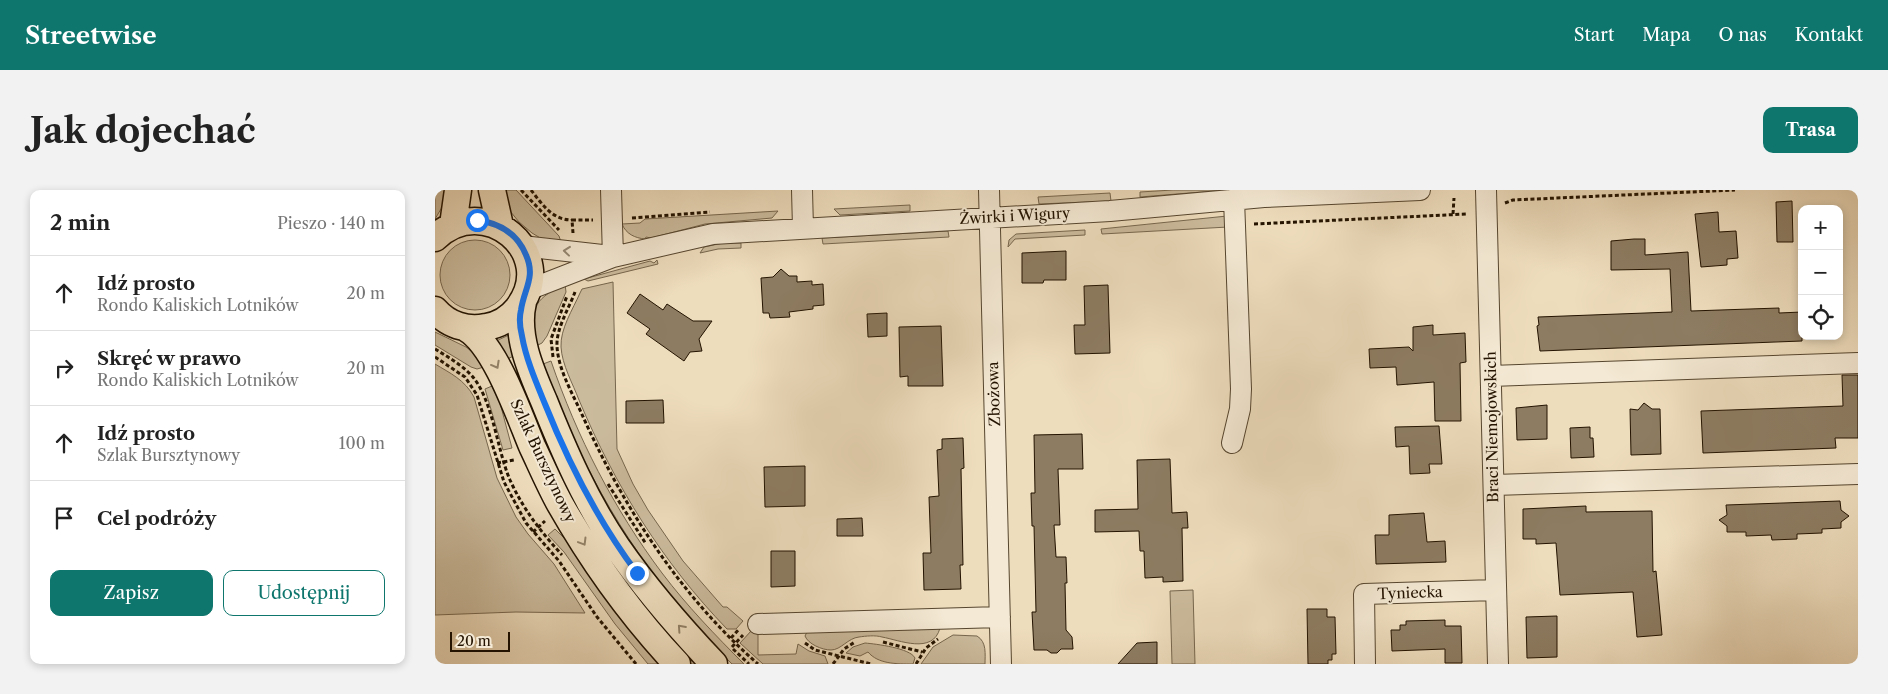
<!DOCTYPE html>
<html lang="pl">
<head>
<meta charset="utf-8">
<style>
	body { margin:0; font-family:"Libre Caslon Text",serif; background:#f2f2f2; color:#222 }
	.controls { position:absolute; right:15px; top:15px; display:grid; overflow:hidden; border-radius:10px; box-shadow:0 2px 8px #0003 }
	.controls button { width:45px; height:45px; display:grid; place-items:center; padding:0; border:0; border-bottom:1px solid #e0e0e0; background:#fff; color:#222; font:25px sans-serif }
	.scale { position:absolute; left:15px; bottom:12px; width:60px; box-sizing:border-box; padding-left:5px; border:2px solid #231300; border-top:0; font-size:14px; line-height:18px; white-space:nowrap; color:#231300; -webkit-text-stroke:4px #f4e9d4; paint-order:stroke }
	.stop { position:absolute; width:15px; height:15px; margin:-11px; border:4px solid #1a73e8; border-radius:50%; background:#fff }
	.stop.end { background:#1a73e8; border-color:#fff; box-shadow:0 1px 5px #0008 }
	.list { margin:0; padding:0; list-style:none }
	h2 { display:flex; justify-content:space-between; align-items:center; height:65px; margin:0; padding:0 20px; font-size:21px }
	h2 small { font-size:16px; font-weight:400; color:#767676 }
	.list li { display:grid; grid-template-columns:32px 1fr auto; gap:15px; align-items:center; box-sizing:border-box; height:75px; padding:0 20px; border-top:1px solid #e0e0e0 }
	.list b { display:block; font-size:19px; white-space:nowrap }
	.list p { margin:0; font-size:16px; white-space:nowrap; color:#767676 }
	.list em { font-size:16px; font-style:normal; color:#767676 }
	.actions { display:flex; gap:10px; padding:15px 20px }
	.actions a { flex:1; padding:11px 0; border:1px solid #0f766e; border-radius:10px; text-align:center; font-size:18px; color:#0f766e }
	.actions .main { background:#0f766e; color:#fff }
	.icon { flex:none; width:28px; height:28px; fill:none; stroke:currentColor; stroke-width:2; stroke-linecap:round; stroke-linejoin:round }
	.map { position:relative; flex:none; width:1423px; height:474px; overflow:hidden; border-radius:10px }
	header { display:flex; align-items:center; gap:30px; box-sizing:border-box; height:70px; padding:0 25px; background:#0f766e; color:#fff }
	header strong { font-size:24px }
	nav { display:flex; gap:28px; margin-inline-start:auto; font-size:18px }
	.intro { display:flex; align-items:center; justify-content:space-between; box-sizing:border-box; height:120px; padding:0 30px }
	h1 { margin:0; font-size:35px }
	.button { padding:12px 22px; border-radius:10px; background:#0f766e; color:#fff; font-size:18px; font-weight:700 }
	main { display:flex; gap:30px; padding:0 30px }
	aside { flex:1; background:#fff; border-radius:10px; box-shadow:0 2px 8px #0003 }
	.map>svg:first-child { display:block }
	.green { fill:#cbbb9d; stroke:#77674e }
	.building { fill:#8d7c62; stroke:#231300 }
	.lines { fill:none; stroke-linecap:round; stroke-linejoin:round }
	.minor-casing { stroke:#56462f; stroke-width:22 }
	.major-casing { stroke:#231300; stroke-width:29 }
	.path { stroke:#231300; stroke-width:3; stroke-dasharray:4 2.5; stroke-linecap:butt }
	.minor { stroke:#f4e9d4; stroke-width:20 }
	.major { stroke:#eeddbd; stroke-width:26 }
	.oneway { stroke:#968975 }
	.oneway2 { stroke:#938268 }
	.route { stroke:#1a73e8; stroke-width:6 }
	.labels { text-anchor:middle; stroke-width:4; stroke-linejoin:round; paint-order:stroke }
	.street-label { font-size:15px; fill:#231300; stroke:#f4e9d4 }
</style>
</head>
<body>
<header>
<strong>Streetwise</strong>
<nav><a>Start</a><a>Mapa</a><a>O nas</a><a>Kontakt</a></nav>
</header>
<div class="intro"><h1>Jak dojechać</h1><a class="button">Trasa</a></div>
<main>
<aside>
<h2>2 min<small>Pieszo · 140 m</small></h2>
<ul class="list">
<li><svg class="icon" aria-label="ahead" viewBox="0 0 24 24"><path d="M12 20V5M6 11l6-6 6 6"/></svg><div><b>Idź prosto</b><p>Rondo Kaliskich Lotników</p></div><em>20 m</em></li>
<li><svg class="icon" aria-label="right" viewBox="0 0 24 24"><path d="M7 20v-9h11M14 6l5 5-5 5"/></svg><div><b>Skręć w prawo</b><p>Rondo Kaliskich Lotników</p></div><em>20 m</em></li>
<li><svg class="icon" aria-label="ahead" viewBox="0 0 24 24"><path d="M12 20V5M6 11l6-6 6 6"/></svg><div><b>Idź prosto</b><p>Szlak Bursztynowy</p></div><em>100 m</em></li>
<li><svg class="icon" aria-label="arrive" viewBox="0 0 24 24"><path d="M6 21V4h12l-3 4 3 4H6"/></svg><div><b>Cel podróży</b></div></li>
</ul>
<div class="actions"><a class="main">Zapisz</a><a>Udostępnij</a></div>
</aside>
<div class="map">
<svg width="1423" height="474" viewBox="0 0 1423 474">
	<rect width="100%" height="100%" fill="#eeddbd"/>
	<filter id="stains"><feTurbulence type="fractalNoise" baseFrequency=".004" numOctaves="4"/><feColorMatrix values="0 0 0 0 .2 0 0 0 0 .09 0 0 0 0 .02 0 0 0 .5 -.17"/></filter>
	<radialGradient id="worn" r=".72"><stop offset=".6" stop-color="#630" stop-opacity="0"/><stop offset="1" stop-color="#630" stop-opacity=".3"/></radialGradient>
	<!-- green -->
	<path class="green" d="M2,0H11L9,14L0,29V5Z
		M70,0H81L124,46L126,52L107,49L97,43L84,32L75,21Z
		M738,0H791L705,7V2Z
		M675,3L676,11L604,14L603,7Z
		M475,15V21L405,25L399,19Z
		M343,21L337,28L270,34L216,48L211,47L210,49C200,48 191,44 187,34L205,33L210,29Z
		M792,26L793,37L667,44L666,39Z
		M650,40V45L580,49L573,57L574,50L581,44Z
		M513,41L514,47L388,54L387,48Z
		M5 85a35 35 0 1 1 70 0a35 35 0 1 1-70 0Z
		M288,53H306V58L283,59L265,63L269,57Z
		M222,70L223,74L153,91L149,89L215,71L219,73Z
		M178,92L182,259L198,294L213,320L248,371L288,417H292L308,431L301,439H292C228,373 180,296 144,210C138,194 127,175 126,157C125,139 138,119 145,103L147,99Z
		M130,94L131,102L112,146L107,153L101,156C98,118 94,112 130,94Z
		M0,142L31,157L40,164L49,177L42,179L36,177L0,155Z
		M74,145L76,146L81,165L70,170L61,151Z
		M116,171C142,247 179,319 227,383C252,416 280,445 309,474H297C226,403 174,329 134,238C125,217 115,196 108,174Z
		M0,174C15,183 30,190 39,207L62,288L81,327L93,344L119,374L150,423L81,422L0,425Z
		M86,183L265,474H256L213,425L134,307L79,186Z
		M57,196L65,213L77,258L68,260L50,199Z
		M120,339L135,354L224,474H213L180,434L129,362L113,345Z
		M758,400L760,474H737L735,401Z
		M505,438C498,465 464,450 447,447C440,445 431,446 424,447C413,448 406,460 396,460C387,460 373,454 370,446L372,442Z
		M317,440L323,445V465L361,464L363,454L374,461L390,466L393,474H328L305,453Z
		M518,445L542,446C552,452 550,464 550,474H486L498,457Z
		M430,453C441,454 475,458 480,468L478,474C461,474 443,474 433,462L425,466L411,463L418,457Z"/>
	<!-- building -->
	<path class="building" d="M1357,11L1358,52H1342L1341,12Z
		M1283,22L1284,42L1301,41L1303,68L1292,69V75L1266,77L1260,24Z
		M1199,49H1210V65L1253,62L1256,121L1344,118V123L1367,122V151L1105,161L1102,136L1104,135L1103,127L1237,122L1235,79L1176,80V51Z
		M631,61V90H609L608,93H587V63Z
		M346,79L354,86H362V92L377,91V95L388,94L389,115L378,116V119L354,122L355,127L335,128L334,123H328L326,88L338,87Z
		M673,95L675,163L640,164L639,135H650L649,96Z
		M205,104L228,120L232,114L258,131H277L264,149L267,161L255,162L249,171L211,144L215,139L192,123Z
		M452,123V146L433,147L432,124Z
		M998,135V145L1030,143L1031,172L1025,173L1026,231H1000L999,192L962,195L961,177L935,178L934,159L974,157L978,161V137Z
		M506,136L508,196H473V186L465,187L464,137Z
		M1407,185H1423V248H1400L1401,258L1268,263L1266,221L1408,216Z
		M228,210L229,233H191V211Z
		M1209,213L1217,219H1225L1226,264L1196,265L1195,219L1203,220Z
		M1112,215V249L1082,250L1081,218Z
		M1004,236L1007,274H994L995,283L975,284L974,256L961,257L960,237Z
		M1155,237V248H1158L1159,267L1136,268L1135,238Z
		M647,244L648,279H623L625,335H619L621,367H631L632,393H630L631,440L637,447L638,459H626L622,463H616L612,460H599L597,422H601L599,336H597L596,303H600L599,245Z
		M528,248L529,278L526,279L528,375H525L526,399L489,400L488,363H496L494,307L504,306L502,260L507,259V249Z
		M735,269L737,323L752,322L753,338H747L748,391L728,392V387L710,388L709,361H705L704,341L660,342V320L703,319L702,270Z
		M370,276V316L330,317L329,277Z
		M1405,311L1406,320L1414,326L1406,332V338L1387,339V343L1362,344V349L1337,350L1336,345L1311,346V342H1292V336L1284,330L1292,325L1291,315Z
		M1151,316V322L1217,321L1218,382L1221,381L1227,445L1202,447L1198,402L1125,405L1121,353L1101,354V349H1088V319Z
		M989,323L992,352L1010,351L1011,372L941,374L940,345H954V325Z
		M427,328L428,346H402V329Z
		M336,361H360V396L336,397Z
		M872,419H892V427H900L901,464H897V470H893V474H873Z
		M1122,426V467L1092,468L1091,427Z
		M1010,430V436H1026L1027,473H1010V459L957,461L956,440H965V435H971V431Z
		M722,452V474H683L702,453Z"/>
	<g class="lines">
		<!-- minor casing -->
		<g class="minor-casing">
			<path id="minor" d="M176,0L178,67
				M367,0L368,38
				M554,0L566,474
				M1051,0L1063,474
				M87,56L176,66
				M93,100L178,67L278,44L675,21L829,7L985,0
				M1056,186L1423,173
				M797,253L805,219L806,199L799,9
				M1059,295L1423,284
				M323,434L565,427
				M930,474L929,404L1061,400"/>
		</g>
		<!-- major casing -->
		<g class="major-casing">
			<path id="major" d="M57,0L65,36
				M18,35L23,0
				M0,48C49,0 125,63 83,118C75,128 64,135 51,137C32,141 13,135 0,120
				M88,112C80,145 96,181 109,211C129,261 151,312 182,357C211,399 244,437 279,474
				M31,138C60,154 84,225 97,256C106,275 115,296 125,314C158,372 196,425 242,474"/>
		</g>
		<!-- path -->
		<path class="path" d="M86,0L124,40
			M96,0C107,14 117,30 137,30
			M1070,13L1078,10L1300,0
			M1018,24L1019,8
			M197,28L275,22
			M819,34L1032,24
			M138,43L137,30H158
			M140,102C134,118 121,139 122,156C123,178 136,201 145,220C187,315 244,405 323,474
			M0,159C13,167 27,175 37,186C58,210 62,260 75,290C88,319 106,342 127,365
			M0,167L30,187L42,205L69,292L91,333L124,371L162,427L201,474
			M118,167L116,149L132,106
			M62,273L79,270
			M173,294L211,354
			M98,342L110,331
			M296,448L304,439
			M448,452L487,462
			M370,453L380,460L436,474
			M297,457L308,445
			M298,459L314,474
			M398,474L409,459L420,452
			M481,474L491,458L503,449"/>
		<!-- minor -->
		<use href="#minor" class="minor"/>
		<!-- major -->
		<use href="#major" class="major"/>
	</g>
	<!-- one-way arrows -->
	<defs><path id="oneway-chevron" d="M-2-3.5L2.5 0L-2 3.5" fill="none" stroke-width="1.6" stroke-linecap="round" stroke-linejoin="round" transform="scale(1.25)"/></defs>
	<use class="oneway" href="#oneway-chevron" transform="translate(132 61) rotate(-174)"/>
	<g class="oneway2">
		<use href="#oneway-chevron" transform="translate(61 175) rotate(61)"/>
		<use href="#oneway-chevron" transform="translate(148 352) rotate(59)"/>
		<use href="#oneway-chevron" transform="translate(246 438) rotate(-132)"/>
	</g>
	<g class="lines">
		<!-- route -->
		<path class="route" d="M42,30C64,33 82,43 91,65C101,87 89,99 86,120C84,128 85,138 87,146C91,169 101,192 110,214C134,274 163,331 202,383"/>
	</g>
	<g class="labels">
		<!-- street labels -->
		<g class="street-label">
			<text transform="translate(580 26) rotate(-3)" y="5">Żwirki i Wigury</text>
			<text transform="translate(559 204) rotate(-92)" y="5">Zbożowa</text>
			<text transform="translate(1057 237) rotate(-91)" y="5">Braci Niemojowskich</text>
			<text transform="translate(108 271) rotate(65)" y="5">Szlak Bursztynowy</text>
			<text transform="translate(975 403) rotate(-2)" y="5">Tyniecka</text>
		</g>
	</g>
	<rect width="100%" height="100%" filter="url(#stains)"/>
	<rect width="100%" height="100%" fill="url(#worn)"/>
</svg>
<div class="controls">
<button>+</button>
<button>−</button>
<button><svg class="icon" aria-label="locate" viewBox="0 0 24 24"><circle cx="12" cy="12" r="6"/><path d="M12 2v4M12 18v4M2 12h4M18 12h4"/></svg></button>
</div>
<div class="scale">20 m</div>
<div class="stop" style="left:42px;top:30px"></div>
<div class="stop end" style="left:202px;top:383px"></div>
</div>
</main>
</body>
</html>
